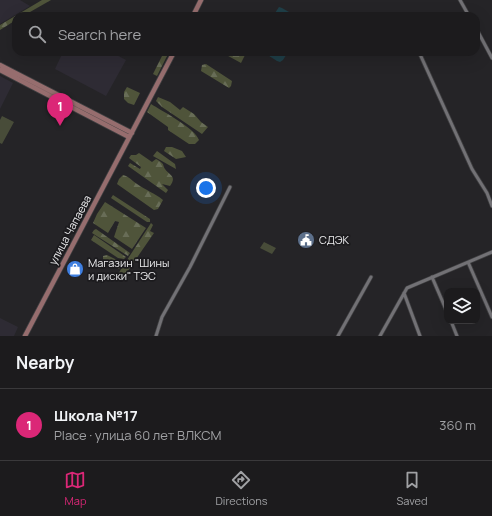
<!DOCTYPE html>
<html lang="en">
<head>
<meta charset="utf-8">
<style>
	body { margin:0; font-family:Manrope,sans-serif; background:#252426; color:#f1f3f6 }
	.controls { position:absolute; right:12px; bottom:12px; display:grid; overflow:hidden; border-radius:8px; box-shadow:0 4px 16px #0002 }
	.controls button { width:36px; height:36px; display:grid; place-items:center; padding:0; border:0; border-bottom:1px solid #3a393b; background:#1c1b1d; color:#f1f3f6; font:20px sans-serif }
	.you { position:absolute; left:206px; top:188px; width:14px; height:14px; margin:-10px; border:3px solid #fff; border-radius:50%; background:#1a73e8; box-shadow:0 0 0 6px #1a73e833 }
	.badge { display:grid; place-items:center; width:26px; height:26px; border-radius:50%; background:#db2777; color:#fff; font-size:13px; font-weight:700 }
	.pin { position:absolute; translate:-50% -33px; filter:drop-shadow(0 1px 2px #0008) }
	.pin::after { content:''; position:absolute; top:21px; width:14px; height:12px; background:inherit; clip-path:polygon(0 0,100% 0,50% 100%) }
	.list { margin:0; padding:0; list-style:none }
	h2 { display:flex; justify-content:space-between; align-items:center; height:52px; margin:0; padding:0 16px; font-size:17px }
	h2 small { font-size:13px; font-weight:400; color:#a0a1a4 }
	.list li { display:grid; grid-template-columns:26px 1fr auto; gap:12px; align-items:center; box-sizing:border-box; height:72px; padding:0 16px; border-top:1px solid #3a393b }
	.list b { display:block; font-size:15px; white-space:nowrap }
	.list p { margin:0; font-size:13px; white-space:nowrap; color:#a0a1a4 }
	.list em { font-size:13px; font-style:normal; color:#a0a1a4 }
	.icon { flex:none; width:22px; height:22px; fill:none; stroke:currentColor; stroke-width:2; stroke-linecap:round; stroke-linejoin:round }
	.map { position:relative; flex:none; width:492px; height:336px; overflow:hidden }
	.search { position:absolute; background:#1c1b1d; box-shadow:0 4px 16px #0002; left:12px; right:12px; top:12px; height:44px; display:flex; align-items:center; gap:10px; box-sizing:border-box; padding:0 14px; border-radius:12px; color:#a0a1a4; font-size:15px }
	.sheet { height:124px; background:#1c1b1d }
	nav { display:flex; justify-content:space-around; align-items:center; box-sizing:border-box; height:56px; border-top:1px solid #3a393b; background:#1c1b1d; font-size:11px; color:#a0a1a4 }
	nav a { display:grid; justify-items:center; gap:2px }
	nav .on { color:#db2777 }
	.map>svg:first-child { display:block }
	.built { fill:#2e2b34 }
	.forest { fill:url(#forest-firs) }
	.pitch { fill:#484c39 }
	.water { fill:#1f3f48 }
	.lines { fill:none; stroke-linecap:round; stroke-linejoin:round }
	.street-casing { stroke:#3f3f41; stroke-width:4.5 }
	.secondary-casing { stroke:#3f3f41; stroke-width:6 }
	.street { stroke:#727175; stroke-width:3 }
	.secondary { stroke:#966d6e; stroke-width:4.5 }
	.labels { text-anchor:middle; stroke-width:3.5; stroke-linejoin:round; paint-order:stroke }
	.street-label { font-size:11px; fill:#ececee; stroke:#1c1b1e }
	.poi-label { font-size:11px; fill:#ececee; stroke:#1c1b1e; text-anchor:start }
</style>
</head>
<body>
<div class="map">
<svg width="492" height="336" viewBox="0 0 492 336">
	<defs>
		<pattern id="forest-firs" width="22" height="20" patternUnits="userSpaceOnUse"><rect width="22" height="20" fill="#4f543a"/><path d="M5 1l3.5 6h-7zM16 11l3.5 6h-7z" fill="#686d57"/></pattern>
	</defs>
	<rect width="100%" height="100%" fill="#252427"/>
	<!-- built -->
	<path class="built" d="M0,0H20L30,6L0,24Z
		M63,52H111L126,60L106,96L55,69Z
		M0,76L13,83L0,109Z
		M0,318L18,327L14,336H0Z"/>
	<!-- forest -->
	<path class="forest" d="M42,0H51L23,16H16V20L0,30V25Z
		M164,52H169L157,76L153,74Z
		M221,52H240L245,55L241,63Z
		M206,64L232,81L231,86L229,88L201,71L202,65Z
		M127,87L140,93L134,105L128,103L124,99V92Z
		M158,97L170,102L180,110L183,107L194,114L201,122L208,127L202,134L162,107L156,101Z
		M151,104C162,111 195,128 199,140L195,144H189L168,130V127L147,112Z
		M166,147H172L182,151L186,157L176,159L164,151Z
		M157,151L175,164L176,169L153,156Z
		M139,153L152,162L156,159C158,160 160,161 162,163C164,165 163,166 165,169C170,176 177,176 170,186L162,184L168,190L166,193L128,166L130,163L140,169L141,167L129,158L131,155H136Z
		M123,175C130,177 131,180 137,184C145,190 155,193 163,200L158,209L154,210L117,184L119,179Z
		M113,195L150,219V222H147L111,198Z
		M105,202L146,228L132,249L114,237L119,222L115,221L108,233L93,223L97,214Z
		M151,223L153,225L150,231L154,233L125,275L118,274Z
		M96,229L130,253L128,256L92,233L94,230Z
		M94,235L126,257L124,259L118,258L91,240Z
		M107,255L119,261L122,265L119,269L103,259V256Z"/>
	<!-- pitch -->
	<path class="pitch" d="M2,116L14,122L2,144L0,143V120Z
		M264,242L276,248L272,254L260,248Z"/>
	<!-- water -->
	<path class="water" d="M279,7L282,8L296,16H273Z
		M263,52H288L283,60L280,62L277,61Z"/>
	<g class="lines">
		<!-- street casing -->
		<g class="street-casing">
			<path id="street" d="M460,0L469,16
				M476,28L492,58
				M419,52L472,169L487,193L492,206
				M468,262L492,317
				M432,277L447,312
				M404,293L420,336
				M451,321L457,336
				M156,336L162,317L190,267L230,187
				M338,336L371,277
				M380,336L407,288L492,252"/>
		</g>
		<!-- secondary casing -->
		<g class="secondary-casing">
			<path id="secondary" d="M193,16L201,0
				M0,65L132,133
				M0,70L129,137
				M25,336L174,52"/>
		</g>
		<!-- street -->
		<use href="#street" class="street"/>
		<!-- secondary -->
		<use href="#secondary" class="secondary"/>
	</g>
	<!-- icons -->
	<defs>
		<g id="civic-disc" transform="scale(0.9)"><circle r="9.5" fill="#5c6f8a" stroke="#1c1b1e"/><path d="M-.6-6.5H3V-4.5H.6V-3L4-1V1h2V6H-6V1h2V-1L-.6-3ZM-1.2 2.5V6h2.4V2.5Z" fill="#fff"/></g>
		<g id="shop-disc" transform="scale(0.9)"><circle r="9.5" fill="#3f7fe0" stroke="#1c1b1e"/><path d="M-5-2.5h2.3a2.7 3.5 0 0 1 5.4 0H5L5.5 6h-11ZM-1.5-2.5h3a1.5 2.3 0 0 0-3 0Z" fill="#fff"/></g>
	</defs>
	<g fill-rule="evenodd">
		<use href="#civic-disc" x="306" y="240"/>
		<use href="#shop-disc" x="75" y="269"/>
	</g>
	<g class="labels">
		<!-- street labels -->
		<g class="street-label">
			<text transform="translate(70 230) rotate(-62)" y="4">улица Чапаева</text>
		</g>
		<!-- poi labels -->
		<g class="poi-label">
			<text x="319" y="244">СДЭК</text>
			<text x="88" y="267">Магазин "Шины<tspan x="88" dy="13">и диски" ТЭС</tspan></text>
		</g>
	</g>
</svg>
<div class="controls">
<button><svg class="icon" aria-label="layers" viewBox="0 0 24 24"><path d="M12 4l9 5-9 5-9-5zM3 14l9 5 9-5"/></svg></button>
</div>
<div class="you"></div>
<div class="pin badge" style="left:60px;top:126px">1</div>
<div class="search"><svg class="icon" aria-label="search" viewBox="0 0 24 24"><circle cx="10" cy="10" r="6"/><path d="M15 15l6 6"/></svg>Search here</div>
</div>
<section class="sheet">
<h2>Nearby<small></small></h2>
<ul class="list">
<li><span class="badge">1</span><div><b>Школа №17</b><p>Place · улица 60 лет ВЛКСМ</p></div><em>360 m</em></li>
</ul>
</section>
<nav>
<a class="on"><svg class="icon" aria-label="map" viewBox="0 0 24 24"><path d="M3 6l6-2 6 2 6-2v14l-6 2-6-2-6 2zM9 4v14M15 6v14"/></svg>Map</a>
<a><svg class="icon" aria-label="directions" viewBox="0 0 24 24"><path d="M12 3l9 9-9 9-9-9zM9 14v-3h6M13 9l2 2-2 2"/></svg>Directions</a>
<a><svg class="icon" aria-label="saved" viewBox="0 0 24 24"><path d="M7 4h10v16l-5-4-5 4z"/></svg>Saved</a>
</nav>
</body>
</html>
